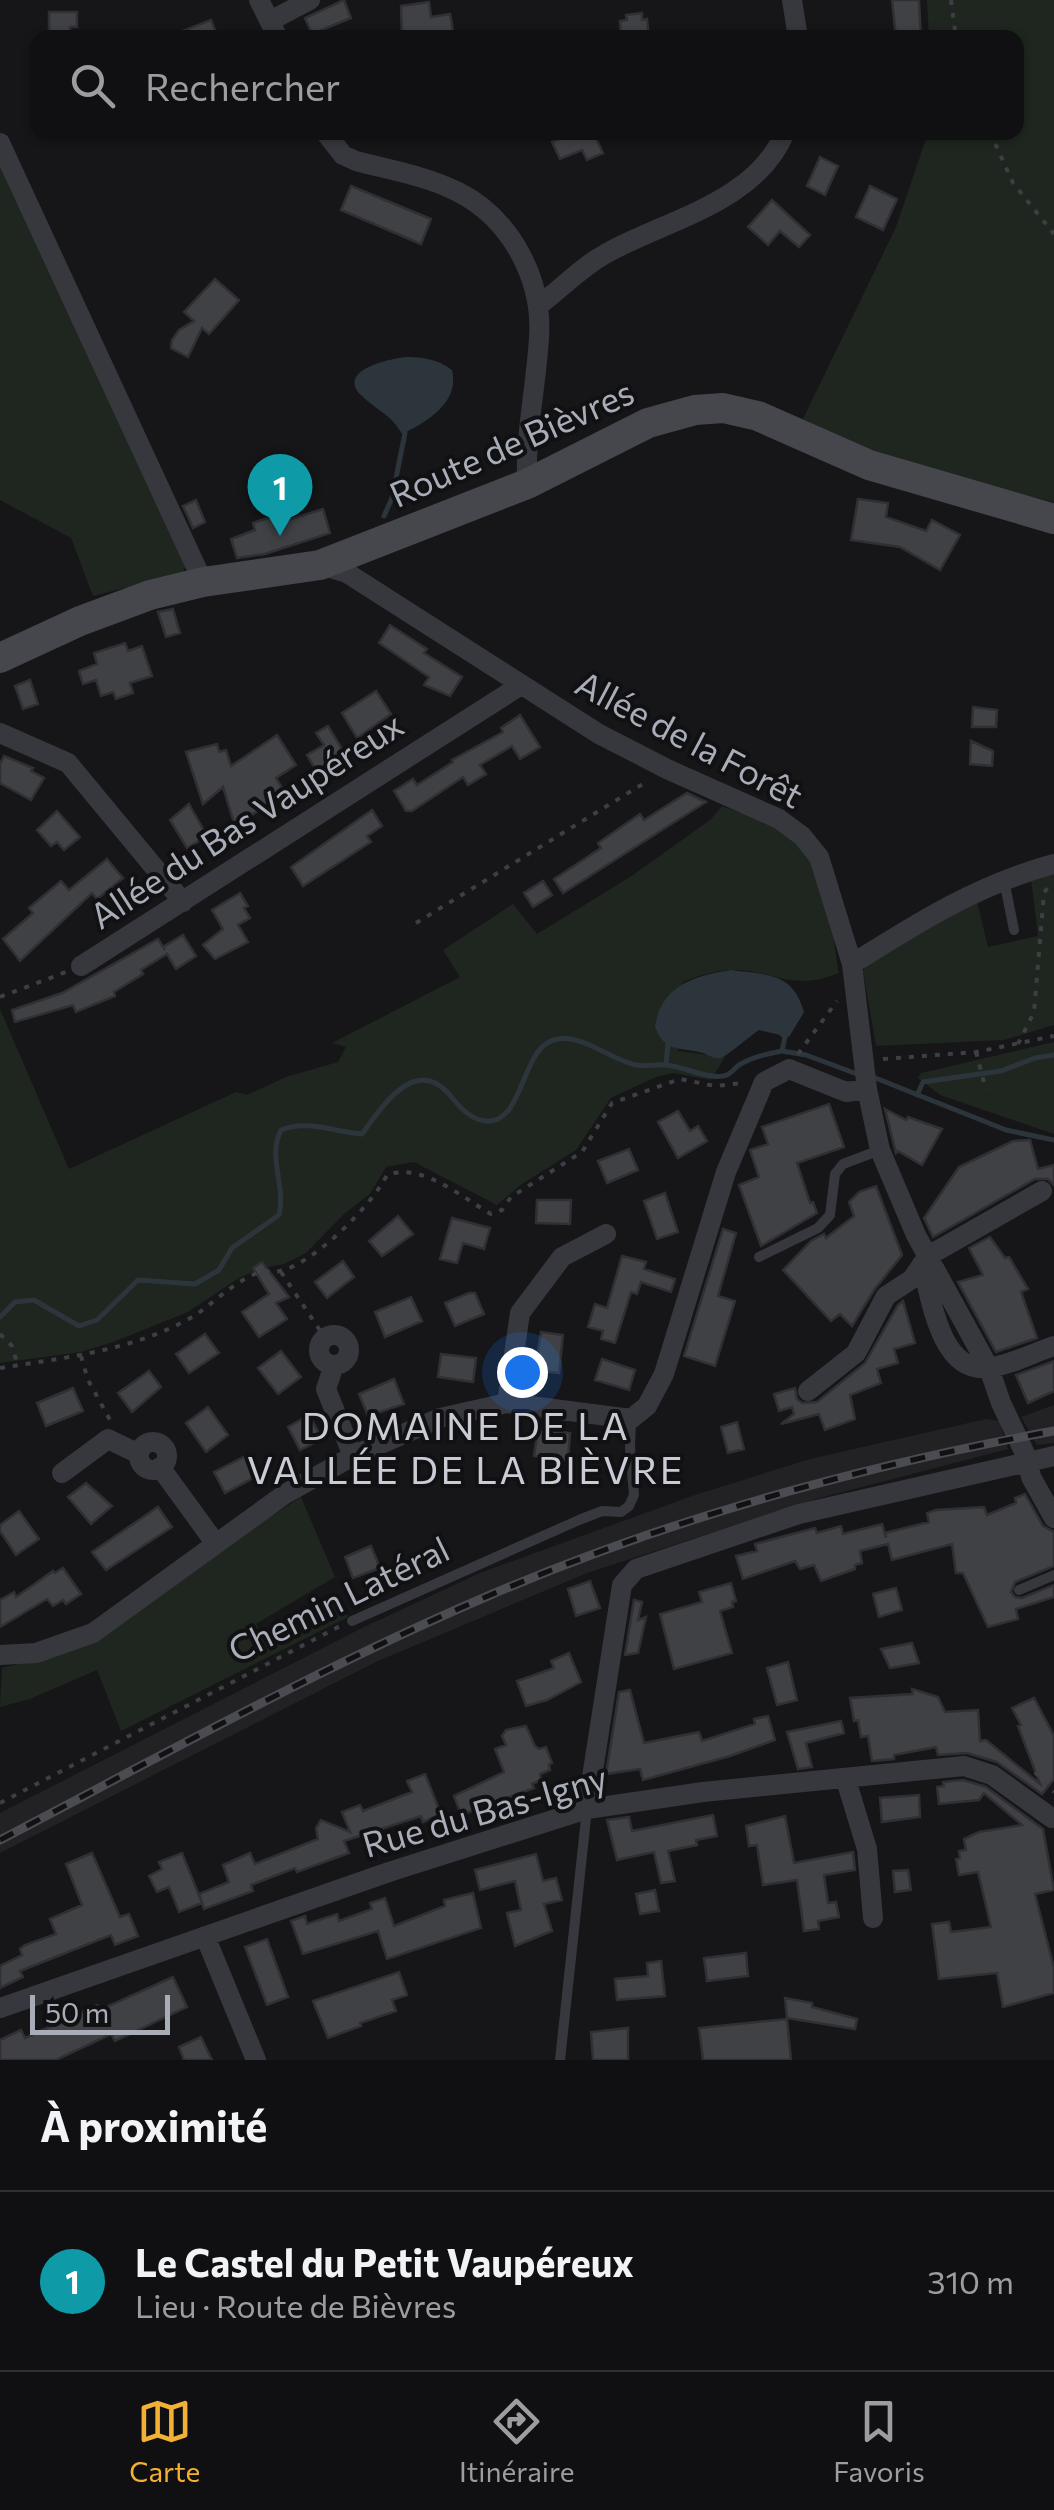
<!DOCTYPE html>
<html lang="fr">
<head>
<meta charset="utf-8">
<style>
	body { margin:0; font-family:Commissioner,sans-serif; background:#1e1e20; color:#f1f3f6 }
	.scale { position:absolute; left:30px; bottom:25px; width:140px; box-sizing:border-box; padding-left:10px; border:5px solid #a8adb8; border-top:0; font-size:28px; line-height:35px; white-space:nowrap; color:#a8adb8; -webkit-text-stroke:8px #111113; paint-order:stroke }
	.you { position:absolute; left:522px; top:1372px; width:35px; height:35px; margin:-25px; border:8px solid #fff; border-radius:50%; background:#1a73e8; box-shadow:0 0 0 15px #1a73e833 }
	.badge { display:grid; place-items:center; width:65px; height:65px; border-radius:50%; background:#f2b134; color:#fff; font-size:32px; font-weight:700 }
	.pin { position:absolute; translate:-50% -82px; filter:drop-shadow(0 2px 5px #0008) }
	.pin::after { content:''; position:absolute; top:52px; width:35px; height:30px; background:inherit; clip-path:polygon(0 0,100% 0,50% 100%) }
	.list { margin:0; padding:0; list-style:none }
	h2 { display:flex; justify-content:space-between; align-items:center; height:130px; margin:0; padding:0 40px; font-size:42px }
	h2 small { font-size:32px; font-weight:400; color:#9c9d9f }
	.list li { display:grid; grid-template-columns:65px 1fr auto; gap:30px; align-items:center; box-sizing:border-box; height:180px; padding:0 40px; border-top:2px solid #303032 }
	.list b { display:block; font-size:38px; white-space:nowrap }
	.list p { margin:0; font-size:32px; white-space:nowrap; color:#9c9d9f }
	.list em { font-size:32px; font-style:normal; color:#9c9d9f }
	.icon { flex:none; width:55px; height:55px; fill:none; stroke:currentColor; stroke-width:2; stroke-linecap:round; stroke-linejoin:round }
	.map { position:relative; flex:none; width:1054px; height:2060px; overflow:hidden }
	.search { position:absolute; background:#101012; box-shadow:0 2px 8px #0004; left:30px; right:30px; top:30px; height:110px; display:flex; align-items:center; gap:25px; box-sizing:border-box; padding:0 35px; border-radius:20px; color:#9c9d9f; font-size:38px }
	.sheet { height:310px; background:#101012 }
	nav { display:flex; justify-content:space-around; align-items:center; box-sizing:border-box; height:140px; border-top:2px solid #303032; background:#101012; font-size:28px; color:#9c9d9f }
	nav a { display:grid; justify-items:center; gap:5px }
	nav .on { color:#f2b134 }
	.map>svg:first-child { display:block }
	.built { fill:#222225 }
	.green { fill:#1e261f }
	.water { fill:#2c353c }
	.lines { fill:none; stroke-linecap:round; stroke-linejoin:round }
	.stream { stroke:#2c353c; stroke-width:5 }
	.building { fill:#404145; stroke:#303034; stroke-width:2.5 }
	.path { stroke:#3d3f44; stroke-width:4; stroke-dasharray:5 8; stroke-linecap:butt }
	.lane { stroke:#37383d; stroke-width:10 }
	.street { stroke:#37383d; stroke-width:20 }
	.secondary { stroke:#45474d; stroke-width:30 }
	.rail-casing { stroke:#4a4c52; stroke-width:9 }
	.rail { stroke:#111113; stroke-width:5; stroke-dasharray:15; stroke-linecap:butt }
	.labels { text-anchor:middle; stroke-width:8; stroke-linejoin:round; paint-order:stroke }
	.street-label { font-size:35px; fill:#a8adb8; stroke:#111113 }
	.neighbourhood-label { font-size:38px; letter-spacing:2.5px; fill:#c9ccd4; stroke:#111113 }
</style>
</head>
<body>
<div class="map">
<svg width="1054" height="2060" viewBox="0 0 1054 2060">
	<rect width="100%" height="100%" fill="#161618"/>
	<!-- built -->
	<path class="built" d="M1054,1405V1443L1037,1445L1021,1417Z
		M986,1419L999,1421L1008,1449L816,1499L587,1573L378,1661L0,1853V1813L364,1627L480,1573L692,1496L810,1459Z"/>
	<!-- green -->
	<path class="green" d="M927,0H1054V502L986,487L799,427L896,227L928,133L1016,132V38L929,37Z
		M0,158L188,561L183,573L93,596L71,538L0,500Z
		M722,806C744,814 768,821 788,834C828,861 832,930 839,973C789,993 775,969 730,970C713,971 698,976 683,982L678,1051L725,1057L711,1080L673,1073L656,1077L611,1098L576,1150L522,1184L497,1205L414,1162L386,1167L370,1194L343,1215L306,1253L284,1264L262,1268L239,1278L188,1312L113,1342L81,1352L0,1363V1009L69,1169L236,1092L247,1095L286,1077L338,1062L346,1047L332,1043L460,977L443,950L513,904L537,934L630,877L710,820Z
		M1054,870V1025L1004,1040L876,1046L863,971L870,961L977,901L988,947L1038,936L1031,878Z
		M1054,1042V1134L940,1095L918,1078L921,1073Z
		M301,1497L335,1577L256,1624L268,1645L338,1600L348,1617L121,1731L97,1670L30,1699L0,1707L2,1668L48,1657Z"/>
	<!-- water -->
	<path class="water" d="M405,357C423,357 437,359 452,370C460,403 426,422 402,434C391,414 376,410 361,395C336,370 390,359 405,357Z
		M731,970C767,975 793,972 804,1012L789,1037L759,1030C750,1036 727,1056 721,1058C713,1060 707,1053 699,1052C677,1047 665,1052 655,1027C660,986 696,975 731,970Z"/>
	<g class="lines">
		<!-- stream -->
		<path class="stream" d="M384,516L392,498L405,433
			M781,1033L785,1037L782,1051L806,1055L857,1074
			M666,1065L668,1043
			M873,1077L1006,1130L1054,1140
			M917,1095L923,1082L1001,1071L1035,1058L1054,1055
			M0,1317L15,1302L34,1300L79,1326L97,1320L138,1280L195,1284L219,1270L232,1248L279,1215C286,1184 267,1157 281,1130C307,1119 335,1132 362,1134C382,1107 415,1055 449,1094C458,1105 469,1119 485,1121C522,1125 521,1056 549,1042C577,1028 609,1060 636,1065C645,1067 656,1064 666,1065C683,1066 710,1081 727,1075C731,1073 735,1068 739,1065C752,1057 767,1054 782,1051"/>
	</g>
	<!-- building -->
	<path class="building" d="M344,0L351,18L312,34L305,18Z
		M892,0H919L921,38L896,37Z
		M429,2L431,17L450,14L454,36L402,38L401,6Z
		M49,12H77V27H70V38H49Z
		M642,13V20L647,19L649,38H621L620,21L627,20L626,15Z
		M211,20L218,38H169V36Z
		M573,132H593L603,153L587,160L582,150L560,159L552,142Z
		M820,157L838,166L825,195L807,186Z
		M351,186L431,219L421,244L341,210Z
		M870,186L897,199L883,230L856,217Z
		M772,200L810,235L799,247L780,231L768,245L748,227Z
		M215,279L239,300L209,334L202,328L188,357L171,348L172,340L179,330L194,321L184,312Z
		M858,499L888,503L886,517L926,531L932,520L960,535L940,570L900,547L851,540Z
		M196,500L205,522L193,528L183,506Z
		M323,509L330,533L265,554L237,558L231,539L255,530L253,523L282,513L285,521Z
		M173,609L180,633L166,637L158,612Z
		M390,625L427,649L424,653L462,677L450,696L424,685L429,677L379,643Z
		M125,643L128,651L142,646L152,676L130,683L133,693L116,699L113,692L101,696L96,680L83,684L79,671L97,664L94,653Z
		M30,680L38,704L23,709L15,686Z
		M376,691L391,714L357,738L342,713Z
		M973,707L997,710L996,727H972Z
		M520,715L540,747L520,759L512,746L480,765L486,774L468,785L463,777L412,811H406L394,791L413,779L417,785L453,762L452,760L503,732L501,728Z
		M328,726L351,764L339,771L334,763L317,772L307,755L324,745L316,733Z
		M277,735L296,765L276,778L285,793L235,826L223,787L203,804L186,752L217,744L219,752L226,750L231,766Z
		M971,741L993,751L992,766L970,764Z
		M4,756L33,768L31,771L44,778L31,800L0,783V764Z
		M687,793L706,802L563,893L554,879L601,848L598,843L640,814L644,820Z
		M189,804L207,836L187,848L170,820Z
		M372,810L382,826L367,836L371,842L303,886L291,867Z
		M57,811L80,837L64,850L57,842L51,846L37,830Z
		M107,859L123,878L97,899L92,893L20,961L3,939L33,913L29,908L61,881L69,890Z
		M543,881L552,895L533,907L524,893Z
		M240,893L248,906L244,908L250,918L238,925L248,942L215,959L203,945L223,929L212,910Z
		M183,935L196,956L176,969L167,954L141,970L143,974L114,992L115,996L76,1012L73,1005L15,1022L12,1010L62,993L158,939L165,950L163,947Z
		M829,1104L844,1147L797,1163L810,1203L813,1202L817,1213L761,1246L739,1185L759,1177L750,1150L768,1144L762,1127Z
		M885,1109L906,1120L908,1117L942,1129L922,1165L898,1151L896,1153Z
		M678,1111L690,1131L698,1126L707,1141L678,1158L658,1122Z
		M1030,1140L1038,1169L1054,1165V1185L1048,1179H1035L933,1237L924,1218L959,1167L1013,1141Z
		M629,1149L638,1170L607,1183L598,1161Z
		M876,1186L902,1255L874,1290L852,1326L840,1314L831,1321L783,1270L811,1241L824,1234L826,1238L854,1216L849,1202L859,1192Z
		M665,1193L678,1232L657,1239L644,1201Z
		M537,1200H571L570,1224L536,1223Z
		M398,1216L413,1234L382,1256L369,1241Z
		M452,1218L490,1228L484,1249L463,1243L457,1263L440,1259Z
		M723,1229L736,1233L718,1296L735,1301L715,1366L684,1356Z
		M990,1237L1005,1258L1009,1257L1028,1289L1021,1292L1037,1338L996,1352L958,1282L983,1275L969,1248Z
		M622,1256L646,1262L644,1269L675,1279L671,1292L641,1282L637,1294L631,1292L615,1343L601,1339L603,1331L588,1327L595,1304L607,1308Z
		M343,1261L354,1277L327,1298L315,1282Z
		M262,1262L289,1297L276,1303L287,1319L259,1337L242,1312L269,1294L253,1268Z
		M469,1293H475L484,1314L455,1326L445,1303Z
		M411,1297L422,1321L385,1337L375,1312Z
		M903,1301L915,1343L894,1349L898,1363L877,1369L881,1383L850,1395L855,1419L825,1430L819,1414L781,1424L794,1414L792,1407L779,1411L774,1394L795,1388L797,1399L802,1403L817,1402L865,1363L898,1305Z
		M541,1332L563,1335L559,1373L535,1370Z
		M205,1334L219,1353L189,1373L176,1354Z
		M281,1351L301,1377L278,1394L258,1368Z
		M441,1354L476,1358L473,1382L438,1377Z
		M602,1359L635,1370L629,1390L595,1380Z
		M1054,1361V1391L1028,1403L1016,1375Z
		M149,1371L161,1387L132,1412L118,1393Z
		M394,1379L404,1404L368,1416L359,1394Z
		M73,1388L83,1411L46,1426L37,1403Z
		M208,1407L228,1435L206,1452L186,1423Z
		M309,1415L322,1439L300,1450L288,1427Z
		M737,1422L744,1449L728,1453L721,1427Z
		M538,1429L570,1433L568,1461L534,1456Z
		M246,1456L257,1476L225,1493L214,1472Z
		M86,1483L112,1506L91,1524L68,1497Z
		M1025,1494L1043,1526L1054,1532V1566L1015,1582L1011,1592L1015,1597L1022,1598L1054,1585V1597L1016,1609L1018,1619L988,1627L963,1573H956L952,1544L892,1560L888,1544L860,1551L862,1563L855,1565V1569L821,1581L814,1565L800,1569L795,1561L743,1579L736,1556L757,1551L755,1544L815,1528L817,1533L841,1526L843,1534L882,1524L886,1538L885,1533L929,1522L927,1513L936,1510L984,1507L987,1515L1016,1503L1015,1498Z
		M158,1507L172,1527L106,1570L92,1552Z
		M19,1511L39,1539L16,1555L0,1531V1525Z
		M371,1546L380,1568L353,1578L345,1557Z
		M63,1568L81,1594L66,1604L63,1600L53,1606L47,1599L0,1627V1600L14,1592L16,1597L53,1571L55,1573Z
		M590,1581L600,1608L576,1616L568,1589Z
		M731,1583L736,1601L732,1602L733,1607L720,1611L732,1653L674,1669L660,1614L702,1602L699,1592Z
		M896,1588L902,1610L879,1617L873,1594Z
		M634,1600L642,1602L638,1620L646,1617L638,1653L625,1655Z
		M912,1643L919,1663L890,1668L881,1649Z
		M569,1653L581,1682L547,1700L526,1706L517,1681L554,1668L551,1661Z
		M788,1662L797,1700L777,1705L767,1668Z
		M912,1689L938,1697L945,1712L978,1710L980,1741L986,1740L1040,1784L1018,1726L1021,1725L1012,1708L1034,1698L1054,1736V1779L1042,1794L997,1762L967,1753L938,1755L936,1747L894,1755V1759L872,1761L868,1736L861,1737L858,1720L854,1721L850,1698L913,1694Z
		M630,1690L644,1743L699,1732L702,1741L755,1724L754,1719L768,1716L775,1740L730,1756L643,1780L640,1769L606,1774L619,1692Z
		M841,1721L844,1733L806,1743L812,1767L798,1769L787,1732Z
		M526,1726L535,1746L539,1749L546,1747L552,1763L549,1764L550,1770L540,1774L541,1780L532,1784L534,1788L461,1815L454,1796L504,1772L495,1749L506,1745L502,1736L506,1730Z
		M425,1774L441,1814L423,1822L421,1816L344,1841L349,1853L297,1872L295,1868L251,1885L253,1891L204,1909L199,1894L229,1882L223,1865L250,1853L255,1864L318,1839L316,1828L321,1820L350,1832L342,1812L360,1805L363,1811L412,1792L407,1781Z
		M963,1780L986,1787L1043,1829L1054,1890L1035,1894L1054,1968V1993L1003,2007L997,1973L939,1979L932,1924L949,1922L951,1932L991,1927L978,1872L959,1875L956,1859L960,1858L959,1851L966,1850L964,1839L979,1832L1022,1825L984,1793L979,1800L939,1804L937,1787L944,1786L943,1782Z
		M919,1795L920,1817L882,1822L880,1798Z
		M713,1815L717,1836L696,1840L697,1845L668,1851L675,1881L661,1883L654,1852L617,1860L607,1820L629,1817L632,1831Z
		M785,1816L794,1863L853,1852L855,1870L824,1875L828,1903L836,1902L839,1917L818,1921L819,1929L804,1931L797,1880L763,1885L757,1845L749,1846L746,1826Z
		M92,1853L120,1917L129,1914L138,1936L115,1945L111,1935L20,1971L23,1977L0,1988V1966L22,1955L20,1949L25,1945L56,1934L50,1919L82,1905L66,1864Z
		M182,1853L202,1903L179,1912L169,1887L157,1892L149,1876L162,1869L159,1862Z
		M536,1854L543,1881L556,1878L562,1900L544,1904L552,1931L515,1946L507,1913L521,1910L515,1881L480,1890L475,1870Z
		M908,1870L911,1890L895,1892L893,1871Z
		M655,1890L659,1911L640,1914L636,1894Z
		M473,1893L481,1928L387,1959L378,1931L303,1954L291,1921L305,1916L307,1924L337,1914L339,1921L372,1909L370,1903L385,1898L394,1926L445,1906L444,1900Z
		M267,1939L288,1997L267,2005L245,1947Z
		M746,1953L748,1976L707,1981L704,1958Z
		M661,1961L665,1996L617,2000L615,1979L648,1976L647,1963Z
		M399,1972L407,1995L392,2000L396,2011L360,2023L361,2026L328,2038L313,2001Z
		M173,1977L187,2007L115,2041L111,2034L56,2060H0V2040L21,2030L25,2038L97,2005L100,2010Z
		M785,1998L812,2003V2007L857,2019L855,2029L787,2018Z
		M787,2019L791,2060H703L699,2028Z
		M628,2028V2060H593L591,2032Z
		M201,2037L212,2060H184L179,2047Z"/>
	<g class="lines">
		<!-- path -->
		<path class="path" d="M951,0L956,38
			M990,132L1013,183L1054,234
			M416,923L646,782
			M0,997L66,972
			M1018,1044L1034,1012L1044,893L1050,884
			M976,1052L986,1090
			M798,1054L837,1001
			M883,1059L976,1052L1054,1036
			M281,1272L325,1338
			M0,1334L12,1346L17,1363
			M81,1356L88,1380L110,1420
			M0,1368C63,1358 129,1351 187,1320C210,1308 229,1284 257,1273C264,1270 272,1273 280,1271C315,1263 371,1206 387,1175C422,1162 461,1197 491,1214L502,1210L511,1197L582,1152L612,1103L680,1079L715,1086L743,1083
			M1035,1772L1054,1792
			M0,1803L342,1625"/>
		<!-- lane -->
		<path class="lane" d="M1004,880L1014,930
			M759,1257L818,1228L830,1215L835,1174L843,1164L880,1150
			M1019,1590L1054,1575
			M352,1621L579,1520L602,1511L621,1512L629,1506L634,1495L630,1448L631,1419
			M560,2060L587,1809"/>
		<!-- street -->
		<path class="street" d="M259,0L278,38
			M792,0L798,38
			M270,21L310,0
			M325,132L343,155L356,161C390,170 427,176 458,192C512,219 543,281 539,338C536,387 525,435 527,484
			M0,143L203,582
			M538,306C561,289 581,267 607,253C666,220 757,202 785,132
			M320,565L347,573L599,734L667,769L779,819L802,836L819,857L852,964L867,1089L880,1150L916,1235L989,1368L1001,1403L1028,1460L1031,1477L1054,1518
			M0,733L68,763L183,902
			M852,964C917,923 979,884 1054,864
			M81,966L521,685
			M922,1264C931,1298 940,1372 987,1368C1008,1366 1033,1353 1054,1346
			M319 1350a15 15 0 1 1 30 0a15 15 0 1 1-30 0Z
			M334,1365L326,1389L353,1456
			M808,1391L856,1353L886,1296L912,1279L928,1256L1042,1191
			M507,1403L520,1313L562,1257L606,1234
			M139 1456a14 14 0 1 1 28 0a14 14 0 1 1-28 0Z
			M160,1467L216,1544
			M62,1473L108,1439L139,1454
			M0,1655L36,1653L93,1633L285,1494L353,1456L440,1418L507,1403L631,1419L647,1406L664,1374L726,1172L764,1082L789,1069L846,1092L867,1089
			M846,1780L867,1849L873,1918
			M587,1809L622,1585L636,1569L799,1514L1054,1456
			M205,1936L256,2060
			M0,2008L389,1872L587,1809L703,1792L964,1766L992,1775L1052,1818"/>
		<!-- secondary -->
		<path class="secondary" d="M0,658L80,621L150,595L203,582L320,565L527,484L648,423L695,410L723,408L758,416L869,465L1054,519"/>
		<!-- rail casing -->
		<g class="rail-casing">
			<path id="rail" d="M0,1840C161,1756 321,1667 488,1596C668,1519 861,1466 1054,1431"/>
		</g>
		<!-- rail -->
		<use href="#rail" class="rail"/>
	</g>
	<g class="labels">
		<!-- street labels -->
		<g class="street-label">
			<text transform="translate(512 444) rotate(-24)" y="12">Route de Bièvres</text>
			<text transform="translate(689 740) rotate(28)" y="12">Allée de la Forêt</text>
			<text transform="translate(247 821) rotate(-33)" y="12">Allée du Bas Vaupéreux</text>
			<text transform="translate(339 1600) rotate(-26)" y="12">Chemin Latéral</text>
			<text transform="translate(485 1812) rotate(-16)" y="12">Rue du Bas-Igny</text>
		</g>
		<!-- neighbourhood labels -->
		<g class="neighbourhood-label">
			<text x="466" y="1440">DOMAINE DE LA<tspan x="466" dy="44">VALLÉE DE LA BIÈVRE</tspan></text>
		</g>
	</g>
</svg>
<div class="scale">50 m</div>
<div class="you"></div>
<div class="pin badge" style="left:280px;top:536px;background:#0f9aa8">1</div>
<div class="search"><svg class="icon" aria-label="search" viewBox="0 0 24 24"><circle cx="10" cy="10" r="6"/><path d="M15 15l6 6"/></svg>Rechercher</div>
</div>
<section class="sheet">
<h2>À proximité<small></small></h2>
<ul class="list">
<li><span class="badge" style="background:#0f9aa8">1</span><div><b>Le Castel du Petit Vaupéreux</b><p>Lieu · Route de Bièvres</p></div><em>310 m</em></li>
</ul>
</section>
<nav>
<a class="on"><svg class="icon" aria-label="map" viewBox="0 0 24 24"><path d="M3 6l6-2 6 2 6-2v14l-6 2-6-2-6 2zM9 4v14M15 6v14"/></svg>Carte</a>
<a><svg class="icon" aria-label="directions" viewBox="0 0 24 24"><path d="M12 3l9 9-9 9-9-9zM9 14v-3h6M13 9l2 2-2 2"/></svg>Itinéraire</a>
<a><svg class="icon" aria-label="saved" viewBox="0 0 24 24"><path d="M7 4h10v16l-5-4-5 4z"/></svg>Favoris</a>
</nav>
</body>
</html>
